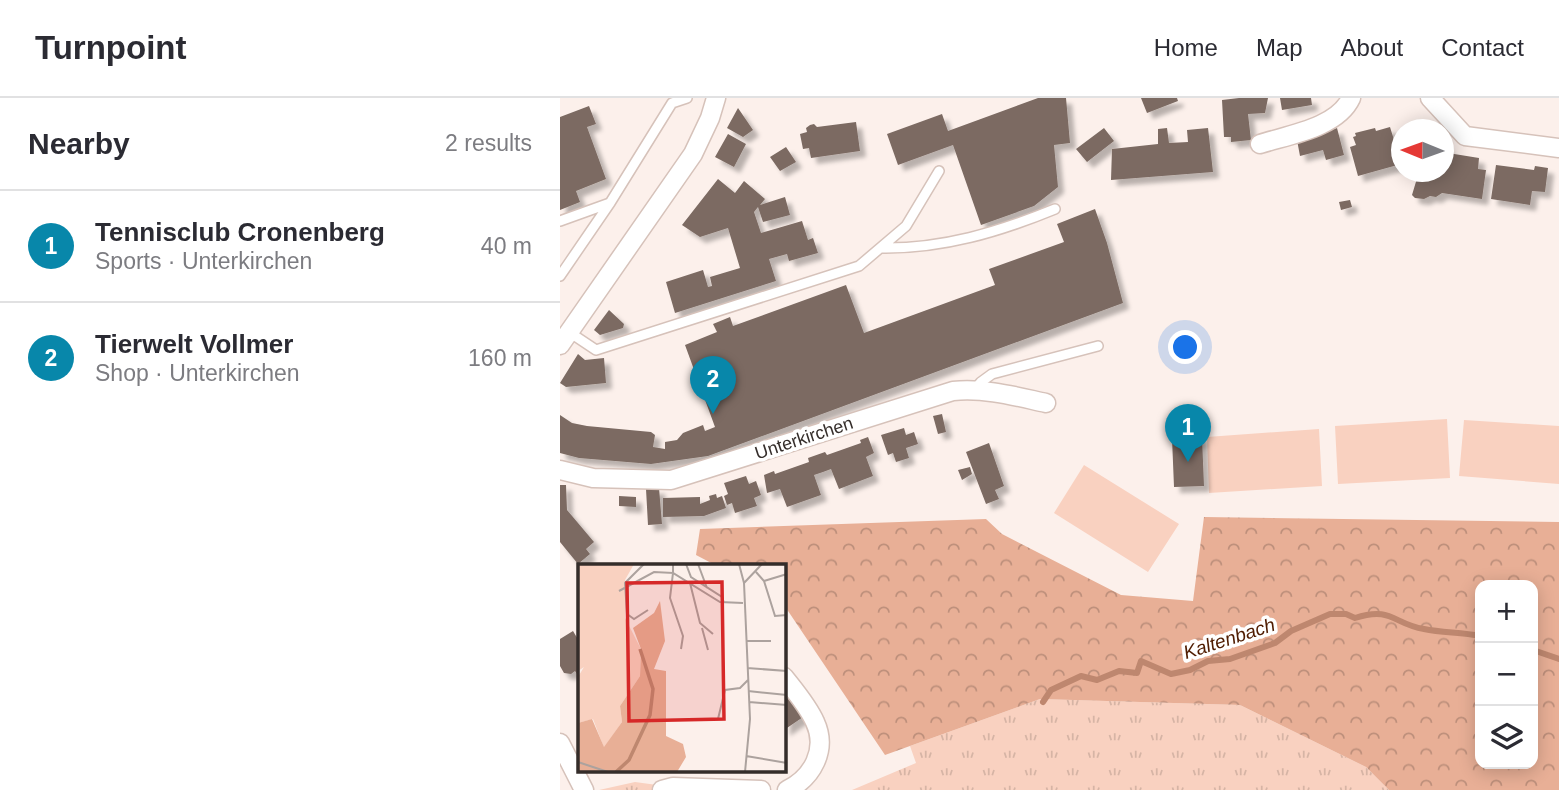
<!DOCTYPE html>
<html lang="en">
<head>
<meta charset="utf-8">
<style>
	body { margin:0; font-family:Arial,sans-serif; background:#f2f2f3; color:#2b2b33 }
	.controls { position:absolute; right:21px; bottom:21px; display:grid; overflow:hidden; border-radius:14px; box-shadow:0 4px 18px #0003 }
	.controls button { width:63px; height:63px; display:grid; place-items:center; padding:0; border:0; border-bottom:2px solid #e1e1e2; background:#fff; color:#2b2b33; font:35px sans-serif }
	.compass { position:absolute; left:831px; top:21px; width:63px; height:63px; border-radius:50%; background:#fff; box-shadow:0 4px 18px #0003; rotate:271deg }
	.you { position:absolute; left:626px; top:250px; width:24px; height:24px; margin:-18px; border:5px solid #fff; border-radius:50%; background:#1a73e8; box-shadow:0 0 0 10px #1a73e833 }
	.badge { display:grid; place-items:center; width:46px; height:46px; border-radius:50%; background:#0887aa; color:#fff; font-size:23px; font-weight:700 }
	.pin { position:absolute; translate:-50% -58px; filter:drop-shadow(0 2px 4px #0008) }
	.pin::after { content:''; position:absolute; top:37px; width:24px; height:21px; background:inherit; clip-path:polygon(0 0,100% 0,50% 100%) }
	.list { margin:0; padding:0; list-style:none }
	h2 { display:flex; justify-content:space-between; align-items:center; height:91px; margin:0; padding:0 28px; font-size:30px }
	h2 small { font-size:23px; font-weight:400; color:#7c7c81 }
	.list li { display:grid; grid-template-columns:46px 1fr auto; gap:21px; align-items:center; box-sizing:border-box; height:112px; padding:0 28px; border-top:2px solid #e1e1e2 }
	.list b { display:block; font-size:26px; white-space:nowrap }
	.list p { margin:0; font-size:23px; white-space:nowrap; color:#7c7c81 }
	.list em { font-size:23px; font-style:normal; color:#7c7c81 }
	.icon { flex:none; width:38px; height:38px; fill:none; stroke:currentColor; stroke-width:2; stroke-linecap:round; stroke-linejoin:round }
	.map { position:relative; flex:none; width:999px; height:692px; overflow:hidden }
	header { display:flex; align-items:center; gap:42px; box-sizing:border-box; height:98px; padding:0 35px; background:#fff; border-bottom:2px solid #e1e1e2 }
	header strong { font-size:33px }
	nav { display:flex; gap:38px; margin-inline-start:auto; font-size:24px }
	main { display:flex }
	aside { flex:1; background:#fff }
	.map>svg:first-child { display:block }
	.grass { fill:url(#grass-tufts) }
	.forest { fill:url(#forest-crowns); fill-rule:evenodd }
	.pitch { fill:#f9d1c0 }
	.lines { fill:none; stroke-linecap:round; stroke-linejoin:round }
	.stream { stroke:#be876f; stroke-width:6 }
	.building { fill:#7b6a62; filter:url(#shadow) }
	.lane-casing { stroke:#d6c2ba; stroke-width:12 }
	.street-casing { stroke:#d6c2ba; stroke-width:21 }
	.lane { stroke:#fff; stroke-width:9 }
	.street { stroke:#fff; stroke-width:18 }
	.labels { text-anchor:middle; stroke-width:7; stroke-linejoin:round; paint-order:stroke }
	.street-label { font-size:18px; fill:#342d2a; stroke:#fff }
	.water-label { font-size:19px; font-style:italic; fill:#4f1c01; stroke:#fff }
	.inset-river { fill:none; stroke:#be876f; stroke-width:3.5 }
	.inset-road { fill:none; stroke:#aca29e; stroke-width:2 }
	.view { fill:#d62828; fill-opacity:0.15; stroke:#d62828; stroke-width:3.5 }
	.inset-edge { fill:none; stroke:#342d2a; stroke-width:3.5 }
</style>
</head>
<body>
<header>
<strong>Turnpoint</strong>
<nav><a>Home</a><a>Map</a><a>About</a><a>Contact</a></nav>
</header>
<main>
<aside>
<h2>Nearby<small>2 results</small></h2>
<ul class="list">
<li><span class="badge">1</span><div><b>Tennisclub Cronenberg</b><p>Sports · Unterkirchen</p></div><em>40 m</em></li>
<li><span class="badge">2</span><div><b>Tierwelt Vollmer</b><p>Shop · Unterkirchen</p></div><em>160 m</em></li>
</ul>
</aside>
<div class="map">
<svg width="999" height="692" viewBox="0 0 999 692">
	<defs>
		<pattern id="grass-tufts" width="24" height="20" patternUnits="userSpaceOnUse" patternTransform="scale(1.75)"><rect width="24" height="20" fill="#f9d1c0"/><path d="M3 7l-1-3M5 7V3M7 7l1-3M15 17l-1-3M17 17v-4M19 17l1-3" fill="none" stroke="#d6b4a5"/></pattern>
		<pattern id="forest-crowns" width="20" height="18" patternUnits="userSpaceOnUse" patternTransform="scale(1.75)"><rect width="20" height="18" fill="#e8af96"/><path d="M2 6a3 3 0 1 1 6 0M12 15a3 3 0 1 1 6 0" fill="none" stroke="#bd8f7b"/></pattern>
		<filter id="shadow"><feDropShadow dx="6" dy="6" stdDeviation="2" flood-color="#0004"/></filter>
	</defs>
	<rect width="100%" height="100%" fill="#fcf0eb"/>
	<!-- grass -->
	<path class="grass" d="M480,601L680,607L806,669L829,692H292L356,665L350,648Z
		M75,684L134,692H39Z"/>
	<!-- forest -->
	<path class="forest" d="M644,419L999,424V692H829L806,669L680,607L480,601L325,657L224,507V468H157L136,457L140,431L426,421L442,436L561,497L633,503ZM920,487H973V666H920Z"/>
	<!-- pitch -->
	<path class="pitch" d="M887,321L890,380L778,386L775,328Z
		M904,322L999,328V386L899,378Z
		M759,331L762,388L649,395L647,339Z
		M524,367L619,426L588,474L494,415Z"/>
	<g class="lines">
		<!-- stream -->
		<path class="stream" d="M973,552L999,561
			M483,604L491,592L521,578L537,582L559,573L577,575L581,563L611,576L630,572L648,563L670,561L715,545L731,533L770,516H786L795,520C832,508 833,526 864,531C883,535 901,534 920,538"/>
	</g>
	<!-- building -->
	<path class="building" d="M478,0H506L510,45L494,47L498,89L474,108L421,127L393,47L338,67L327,36L382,16L388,33Z
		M581,0H617L618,3L587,15Z
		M679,0H708L705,15L688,16L691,42L671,44V39H664L662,2Z
		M720,0H751L752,7L722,12Z
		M29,8L36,26L27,29L46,81L16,93L20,104L0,112V19Z
		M178,10L193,32L183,39L167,30Z
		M296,24L300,53L251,60L249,50L243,51L240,36L247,34L246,30L250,27L254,26L257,29Z
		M830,29L838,55L841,54V59L839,60L841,66L798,78L790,49L796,47L793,39L796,38L795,35L815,30L816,33Z
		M544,30L554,43L527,64L516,51Z
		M607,30L609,45L628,44L627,32L648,30L653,74L551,82L552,51L598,46V31Z
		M777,30L784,57L766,62L763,52L740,58L737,42Z
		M168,36L186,46L174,69L155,59Z
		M884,47L888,50V55L919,60L918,71L926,72L922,101L882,95L876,99L870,98L864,101L855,100L852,97L858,77L862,74H884Z
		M226,49L236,64L220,73L210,59Z
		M936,67L974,72L975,68L988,70L985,94L972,93L970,107L931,101Z
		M158,81L175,95L184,83L205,101L200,107L225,99L230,117L203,124L198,109L194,114L201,135L242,123L248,142L253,140L258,155L229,163L227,156L209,161L216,183L115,215L106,184L143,172L148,189L152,188L150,179L180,170L168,130L140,139L122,127Z
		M790,102L792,109L781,112L779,104Z
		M535,111L547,145L563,205L148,358L91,366L19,360L0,355V317L12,325L27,328L91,334L95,337L93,349L105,351V344L117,342L123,335L143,327L145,333L155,329L125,247L157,234L153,226L170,219L173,228L286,187L304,235L435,187L429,171L504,144L497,126Z
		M49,212L64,226L63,230L40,237L34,232Z
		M18,256L25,262L44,260L46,285L6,289L0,285Z
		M382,316L386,334L378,336L373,318Z
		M344,330L346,337L354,334L358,346L346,350L349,360L336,364L333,355L328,357L321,337Z
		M308,339L314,355L306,359L313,378L279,391L271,371L263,374L254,377L261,397L227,409L220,391L207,395L204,377L214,373L215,376L249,364L248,360L265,354L267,357L301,345L300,342Z
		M642,339L644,388L614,389L612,340Z
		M429,345L444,388L435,392L439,401L426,406L406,354Z
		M410,369L412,376L402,382L398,372Z
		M186,378L189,386L196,383L201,397L194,400L197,408L175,415L172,405L167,407L164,398L168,396L164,385Z
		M0,387H6L7,412L34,444L26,451L30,456L18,466L0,444Z
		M99,390L102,426L88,427L86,391Z
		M156,396L157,400L162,398L166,410L144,418L103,419V400L140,399V406L150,402L149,398Z
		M59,398L76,399V409L59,408Z
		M13,533L19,543V579L15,573L11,576L4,575L0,568V541Z
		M224,585L246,617L224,632Z"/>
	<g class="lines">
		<!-- lane casing -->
		<g class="lane-casing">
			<path id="lane" d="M0,123L50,105
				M321,150C382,151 439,134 495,111
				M0,178L50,105L112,5L127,0
				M9,234L36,252L299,168L346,128L379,73
				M415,291L421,284L432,276L538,248"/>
		</g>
		<!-- street casing -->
		<g class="street-casing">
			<path id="street" d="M870,0L905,38L999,50
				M700,46C728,37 777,30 791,0
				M0,247L133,56L150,20L156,0
				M0,372L33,380L111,382L393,293C426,290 454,298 486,305
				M224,579C235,593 248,608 255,624C268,652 252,680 227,692
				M0,645L24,692
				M102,692L113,689L201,692"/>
		</g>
		<!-- lane -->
		<use href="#lane" class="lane"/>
		<!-- street -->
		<use href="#street" class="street"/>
	</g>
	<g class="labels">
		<!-- street labels -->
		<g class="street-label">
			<text transform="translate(244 340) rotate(-18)" y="6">Unterkirchen</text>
		</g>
		<!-- water labels -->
		<g class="water-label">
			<text transform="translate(669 540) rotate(-18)" y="7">Kaltenbach</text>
		</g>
	</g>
	<!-- overview -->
	<g transform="translate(18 466)">
		<rect width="208" height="208" fill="#fcf0eb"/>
		<path d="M0,0H56L47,16V54L63,85L62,112L42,142L44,158L26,184L15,155L0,159V113L6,103L0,107Z" fill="#f9d1c0"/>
		<path d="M82,37L87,77L76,105L88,107V172L105,180L108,193L99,208H0V159L14,155L26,183L44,158L42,142L62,112L63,85L55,64L76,49Z" fill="#e8af96"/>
		<path class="inset-river" d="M38,208L51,196L72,151L75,125L62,85"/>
		<path class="inset-road" d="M66,0L47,19L49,50L56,55L70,46M108,0L113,13L144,33L146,39M120,0L129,24M161,0L166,19L172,155L167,208M178,8L186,17L197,52L209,51M186,17L209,10M112,19L122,59L135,70M166,19L184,0M41,27L76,8L95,9V0M124,64L130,86M168,77H193M103,85L105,72L92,34L95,9L142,38L165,39M169,104L209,107M170,127L209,131M171,138L209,141M140,155L147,126L162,124L170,116M168,192L209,199M0,198L30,208"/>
		<path class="view" d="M144,18L146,155L51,157L49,19Z"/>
		<rect width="208" height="208" class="inset-edge"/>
	</g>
</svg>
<div class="controls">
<button>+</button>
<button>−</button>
<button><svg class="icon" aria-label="layers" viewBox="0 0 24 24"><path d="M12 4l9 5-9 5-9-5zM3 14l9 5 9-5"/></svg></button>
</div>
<svg class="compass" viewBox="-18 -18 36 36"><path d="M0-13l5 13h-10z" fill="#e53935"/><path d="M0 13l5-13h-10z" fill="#7c7c81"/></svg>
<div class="you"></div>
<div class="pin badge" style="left:628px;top:364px">1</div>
<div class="pin badge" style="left:153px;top:316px">2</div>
</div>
</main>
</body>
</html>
